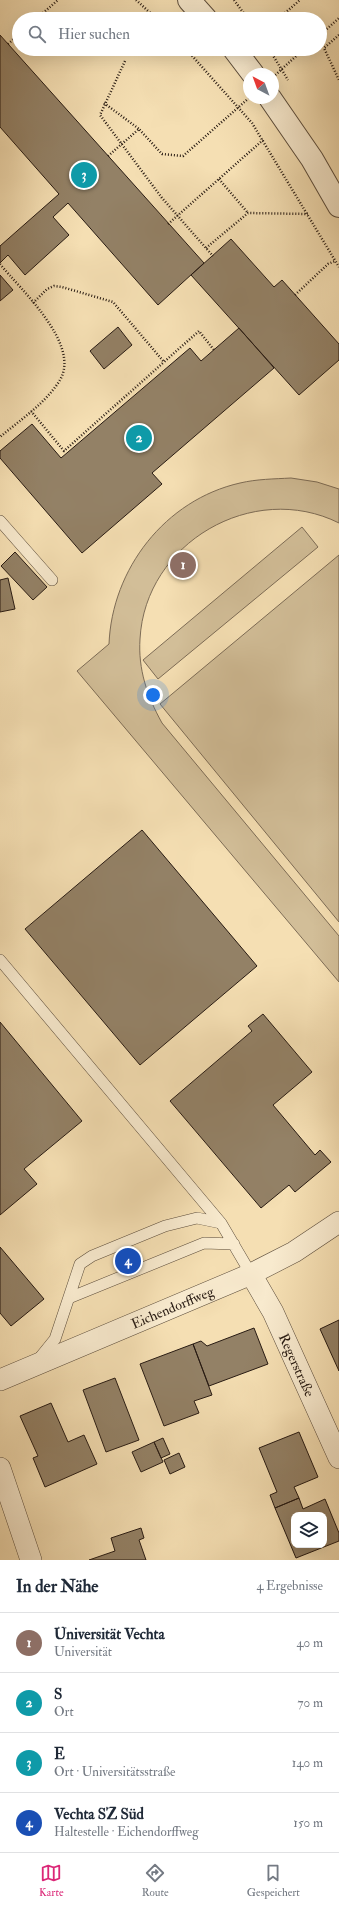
<!DOCTYPE html>
<html lang="de">
<head>
<meta charset="utf-8">
<style>
	body { margin:0; font-family:"IM FELL Double Pica",serif; background:#f6f6f7; color:#1f2937 }
	.controls { position:absolute; right:12px; bottom:12px; display:grid; overflow:hidden; border-radius:8px; box-shadow:0 4px 16px #0002 }
	.controls button { width:36px; height:36px; display:grid; place-items:center; padding:0; border:0; border-bottom:1px solid #e0e1e3; background:#fff; color:#1f2937; font:20px sans-serif }
	.compass { position:absolute; left:243px; top:68px; width:36px; height:36px; border-radius:50%; background:#fff; box-shadow:0 4px 16px #0002; rotate:319deg }
	.you { position:absolute; left:153px; top:695px; width:14px; height:14px; margin:-10px; border:3px solid #fff; border-radius:50%; background:#1a73e8; box-shadow:0 0 0 6px #1a73e833 }
	.badge { display:grid; place-items:center; width:26px; height:26px; border-radius:50%; background:#db2777; color:#fff; font-size:13px; font-weight:700 }
	.pin { position:absolute; translate:-50% -50%; border:2px solid #fff; box-shadow:0 1px 4px #0006 }
	.list { margin:0; padding:0; list-style:none }
	h2 { display:flex; justify-content:space-between; align-items:center; height:52px; margin:0; padding:0 16px; font-size:17px }
	h2 small { font-size:13px; font-weight:400; color:#747a83 }
	.list li { display:grid; grid-template-columns:26px 1fr auto; gap:12px; align-items:center; box-sizing:border-box; height:60px; padding:0 16px; border-top:1px solid #e0e1e3 }
	.list b { display:block; font-size:15px; white-space:nowrap }
	.list p { margin:0; font-size:13px; white-space:nowrap; color:#747a83 }
	.list em { font-size:13px; font-style:normal; color:#747a83 }
	.icon { flex:none; width:22px; height:22px; fill:none; stroke:currentColor; stroke-width:2; stroke-linecap:round; stroke-linejoin:round }
	.map { position:relative; flex:none; width:339px; height:1560px; overflow:hidden }
	.search { position:absolute; background:#fff; box-shadow:0 4px 16px #0002; left:12px; right:12px; top:12px; height:44px; display:flex; align-items:center; gap:10px; box-sizing:border-box; padding:0 14px; border-radius:22px; color:#747a83; font-size:15px }
	.sheet { height:292px; background:#fff }
	nav { display:flex; justify-content:space-around; align-items:center; box-sizing:border-box; height:56px; border-top:1px solid #e0e1e3; background:#fff; font-size:11px; color:#747a83 }
	nav a { display:grid; justify-items:center; gap:2px }
	nav .on { color:#db2777 }
	.map>svg:first-child { display:block }
	.green { fill:#d2be98; stroke:#7d6c56 }
	.building { fill:#938166; stroke:#281b13; fill-rule:evenodd }
	.lines { fill:none; stroke-linecap:round; stroke-linejoin:round }
	.service-casing { stroke:#5b4c3b; stroke-width:12 }
	.minor-casing { stroke:#5b4c3b; stroke-width:22 }
	.tertiary-casing { stroke:#5b4c3b; stroke-width:24 }
	.path { stroke:#281b13; stroke-width:2.5; stroke-dasharray:1 2; stroke-linecap:butt }
	.service { stroke:#f8eace; stroke-width:11 }
	.minor { stroke:#f8eace; stroke-width:21 }
	.tertiary { stroke:#f8eace; stroke-width:22 }
	.path-bridge { stroke:#281b13; stroke-width:2.5; stroke-dasharray:1 2; stroke-linecap:butt }
	.labels { text-anchor:middle; stroke-width:3; stroke-linejoin:round; paint-order:stroke }
	.street-label { font-size:14px; fill:#281b13; stroke:#f8eace }
</style>
</head>
<body>
<div class="map">
<svg width="339" height="1560" viewBox="0 0 339 1560">
	<rect width="100%" height="100%" fill="#f5dfb3"/>
	<filter id="stains"><feTurbulence type="fractalNoise" baseFrequency=".005" numOctaves="4"/><feColorMatrix values="0 0 0 0 .2 0 0 0 0 .09 0 0 0 0 .02 0 0 0 .5 -.17"/></filter>
	<radialGradient id="worn" r=".72"><stop offset=".6" stop-color="#630" stop-opacity="0"/><stop offset="1" stop-color="#630" stop-opacity=".3"/></radialGradient>
	<!-- green -->
	<path class="green" d="M291,478L317,482L339,489V523C253,480 145,543 140,639C138,669 147,696 162,723L339,936V982L77,671L109,644C112,569 165,500 240,483C257,479 274,479 291,478Z
		M302,527L318,547L158,679L143,660Z
		M339,555V922L160,704Z"/>
	<!-- building -->
	<path class="building" d="M0,35L204,263L158,305L68,203L53,217L69,235L25,275L8,255L0,263V246L59,194L0,127Z
		M231,239L274,287L282,280L339,344V360L299,395L191,275Z
		M0,275L13,290L0,301Z
		M118,327L132,345L104,369L90,351Z
		M239,328L274,368L152,473L162,484L82,553L0,458V451L32,424L61,458L190,348L201,361Z
		M15,552L47,587L33,600L1,566Z
		M8,578L15,609L0,612V580Z
		M142,830L257,966L140,1065L25,929Z
		M263,1014L312,1072L273,1105L315,1155L320,1150L331,1162L295,1192L289,1185L261,1208L170,1101L252,1031L248,1026Z
		M0,1022L82,1121L24,1169L37,1184L0,1215Z
		M0,1247L44,1299L11,1326L0,1313Z
		M339,1320V1371L320,1329Z
		M254,1328L268,1364L209,1386L193,1344L201,1341L207,1346Z
		M193,1344L212,1395L194,1401L199,1413L164,1426L140,1364Z
		M115,1378L139,1440L106,1452L83,1390Z
		M51,1403L68,1442L84,1435L97,1464L45,1487L33,1458L38,1456L20,1416Z
		M299,1432L318,1477L294,1487L299,1498L275,1508L270,1495L277,1492L259,1448Z
		M163,1438L170,1454L161,1458L154,1442Z
		M154,1442L163,1462L141,1472L132,1452Z
		M179,1453L185,1467L170,1474L164,1460Z
		M299,1498L303,1509L325,1499L339,1533V1541L296,1558L275,1508ZM294,1515H324V1545H294Z
		M141,1528L144,1538L139,1540L146,1560H89L115,1551L111,1538Z"/>
	<g class="lines">
		<!-- service casing -->
		<g class="service-casing">
			<path id="service" d="M0,521L52,580
				M0,960L221,1223L251,1274
				M69,1298L204,1243L234,1244
				M38,1360L55,1339L80,1264L92,1256L165,1226L197,1218L221,1223"/>
		</g>
		<!-- minor casing -->
		<g class="minor-casing">
			<g id="minor">
				<path id="s1" d="M251,1274L273,1312L339,1458"/>
				<path id="s2" d="M0,1380L251,1274L294,1252L339,1222"/>
				<path d="M0,1468L31,1560"/>
			</g>
		</g>
		<!-- tertiary casing -->
		<g class="tertiary-casing">
			<path id="tertiary" d="M189,0L206,19
				M234,49L253,74
				M270,98L312,159L339,206"/>
		</g>
		<!-- path -->
		<path class="path" d="M136,0L157,19
			M234,0L248,19
			M36,19L58,0
			M278,19L300,0
			M320,35L339,18
			M339,35L324,48L339,80
			M8,44L19,34
			M186,49L252,123L339,267
			M269,49L288,80
			M125,61L100,115L162,198L213,256
			M104,103L139,129
			M219,179L248,213
			M168,224L263,140
			M206,248L248,213L308,214
			M0,264C21,290 81,344 60,380C46,403 20,420 0,437
			M295,295L328,264L335,261
			M33,303L47,289L54,286L62,287L113,302L164,362L199,331L214,350
			M31,411L64,451L164,362"/>
		<!-- service -->
		<use href="#service" class="service"/>
		<!-- minor -->
		<use href="#minor" class="minor"/>
		<!-- tertiary -->
		<use href="#tertiary" class="tertiary"/>
		<!-- path-bridge -->
		<path class="path-bridge" d="M273,77L304,49
			M108,156L139,129L162,154L183,156L249,98"/>
	</g>
	<g class="labels">
		<!-- street labels -->
		<g class="street-label">
			<text dy="5" stroke="none"><textPath href="#s2" startOffset="187">Eichendorffweg</textPath></text>
			<text dy="5" stroke="none"><textPath href="#s1" startOffset="102">Regerstraße</textPath></text>
		</g>
	</g>
	<rect width="100%" height="100%" filter="url(#stains)"/>
	<rect width="100%" height="100%" fill="url(#worn)"/>
</svg>
<div class="controls">
<button><svg class="icon" aria-label="layers" viewBox="0 0 24 24"><path d="M12 4l9 5-9 5-9-5zM3 14l9 5 9-5"/></svg></button>
</div>
<svg class="compass" viewBox="-18 -18 36 36"><path d="M0-13l5 13h-10z" fill="#e53935"/><path d="M0 13l5-13h-10z" fill="#747a83"/></svg>
<div class="you"></div>
<div class="pin badge" style="left:183px;top:565px;background:#8d6e63">1</div>
<div class="pin badge" style="left:139px;top:438px;background:#0f9aa8">2</div>
<div class="pin badge" style="left:84px;top:175px;background:#0f9aa8">3</div>
<div class="pin badge" style="left:128px;top:1261px;background:#1a4fb4">4</div>
<div class="search"><svg class="icon" aria-label="search" viewBox="0 0 24 24"><circle cx="10" cy="10" r="6"/><path d="M15 15l6 6"/></svg>Hier suchen</div>
</div>
<section class="sheet">
<h2>In der Nähe<small>4 Ergebnisse</small></h2>
<ul class="list">
<li><span class="badge" style="background:#8d6e63">1</span><div><b>Universität Vechta</b><p>Universität</p></div><em>40 m</em></li>
<li><span class="badge" style="background:#0f9aa8">2</span><div><b>S</b><p>Ort</p></div><em>70 m</em></li>
<li><span class="badge" style="background:#0f9aa8">3</span><div><b>E</b><p>Ort · Universitätsstraße</p></div><em>140 m</em></li>
<li><span class="badge" style="background:#1a4fb4">4</span><div><b>Vechta SZ Süd</b><p>Haltestelle · Eichendorffweg</p></div><em>150 m</em></li>
</ul>
</section>
<nav>
<a class="on"><svg class="icon" aria-label="map" viewBox="0 0 24 24"><path d="M3 6l6-2 6 2 6-2v14l-6 2-6-2-6 2zM9 4v14M15 6v14"/></svg>Karte</a>
<a><svg class="icon" aria-label="directions" viewBox="0 0 24 24"><path d="M12 3l9 9-9 9-9-9zM9 14v-3h6M13 9l2 2-2 2"/></svg>Route</a>
<a><svg class="icon" aria-label="saved" viewBox="0 0 24 24"><path d="M7 4h10v16l-5-4-5 4z"/></svg>Gespeichert</a>
</nav>
</body>
</html>
